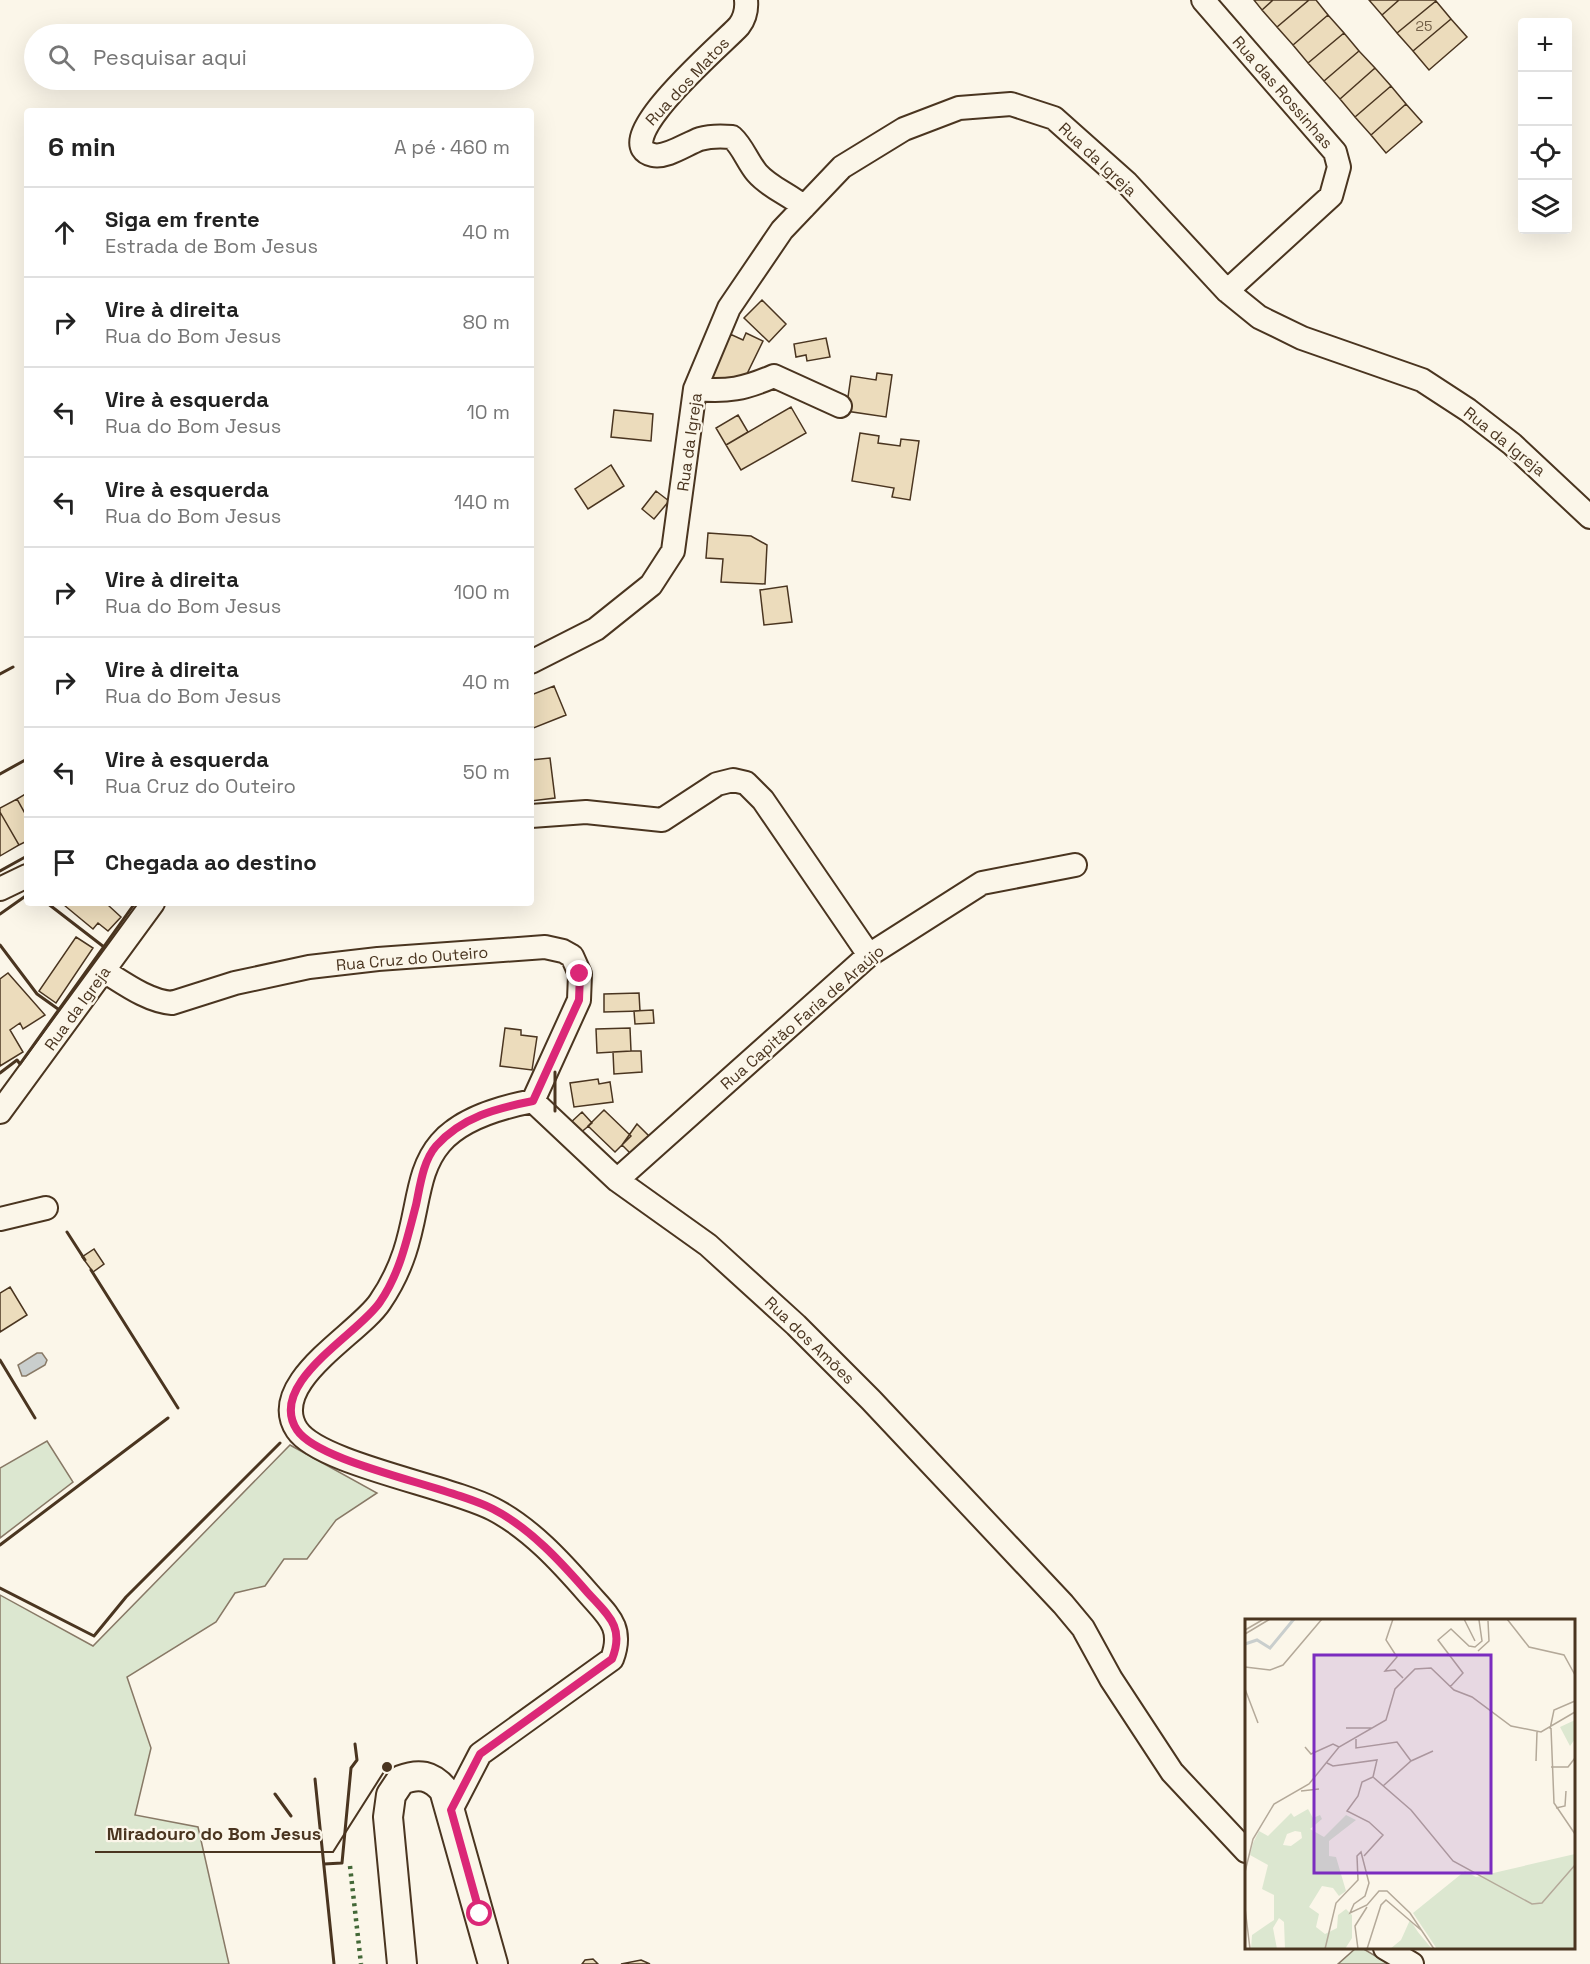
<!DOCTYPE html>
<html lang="pt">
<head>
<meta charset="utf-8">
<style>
	body { margin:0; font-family:"Space Grotesk",sans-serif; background:#f2f2f2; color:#222 }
	.controls { position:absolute; right:18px; top:18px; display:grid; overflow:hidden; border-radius:6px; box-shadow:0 6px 24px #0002 }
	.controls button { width:54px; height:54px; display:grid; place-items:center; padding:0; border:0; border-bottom:2px solid #e0e0e0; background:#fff; color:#222; font:30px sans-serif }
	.stop { position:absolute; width:18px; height:18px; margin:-14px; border:4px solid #db2777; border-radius:50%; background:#fff }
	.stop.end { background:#db2777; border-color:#fff; box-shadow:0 2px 6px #0008 }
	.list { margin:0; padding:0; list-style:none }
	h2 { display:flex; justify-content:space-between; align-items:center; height:78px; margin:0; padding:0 24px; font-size:26px }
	h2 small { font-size:20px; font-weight:400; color:#767676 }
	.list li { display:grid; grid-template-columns:39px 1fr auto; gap:18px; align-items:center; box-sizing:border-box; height:90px; padding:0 24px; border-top:2px solid #e0e0e0 }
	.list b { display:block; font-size:22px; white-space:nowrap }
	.list p { margin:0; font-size:20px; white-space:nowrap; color:#767676 }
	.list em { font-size:20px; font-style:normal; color:#767676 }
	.icon { flex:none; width:33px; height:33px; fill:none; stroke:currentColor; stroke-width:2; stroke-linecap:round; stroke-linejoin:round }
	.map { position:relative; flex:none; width:1590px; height:1964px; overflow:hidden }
	.search { position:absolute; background:#fff; box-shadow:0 6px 24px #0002; left:24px; top:24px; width:510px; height:66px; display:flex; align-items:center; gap:15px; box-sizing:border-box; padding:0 21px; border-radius:33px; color:#767676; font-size:22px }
	.panel { position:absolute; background:#fff; box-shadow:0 6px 24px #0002; left:24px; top:108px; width:510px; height:798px; border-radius:6px }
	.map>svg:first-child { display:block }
	.green { fill:#dce7d0; stroke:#887966; stroke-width:1.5 }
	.water { fill:#c9cecd; stroke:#887966; stroke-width:1.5 }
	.building { fill:#ecdcbc; stroke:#4a3520; stroke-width:1.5 }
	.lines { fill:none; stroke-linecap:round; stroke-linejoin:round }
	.minor-casing { stroke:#4a3520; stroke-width:26 }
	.major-casing { stroke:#4a3520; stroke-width:32 }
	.minor { stroke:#fbf6e9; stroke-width:22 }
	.major { stroke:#fbf6e9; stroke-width:28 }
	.hedge { stroke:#436837; stroke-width:4.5; stroke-dasharray:3 4.5; stroke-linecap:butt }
	.wall { stroke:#4a3520; stroke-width:3 }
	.route { stroke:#db2777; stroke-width:8 }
	.labels { text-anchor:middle; stroke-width:4.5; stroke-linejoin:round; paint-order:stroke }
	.number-label { font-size:14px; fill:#725f47 }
	.street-label { font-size:16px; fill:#4a3520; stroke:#fbf6e9 }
	.inset-river { fill:none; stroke:#c9cecd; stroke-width:3 }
	.inset-road { fill:none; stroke:#b4a999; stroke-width:1.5 }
	.view { fill:#7b2cbf; fill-opacity:0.15; stroke:#7b2cbf; stroke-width:3 }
	.inset-edge { fill:none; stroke:#4a3520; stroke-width:3 }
	.leader { fill:none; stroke:#4a3520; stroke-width:2 }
	.callout-dot { fill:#4a3520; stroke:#fbf6e9; stroke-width:2 }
	.callout-label { font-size:18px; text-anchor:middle; font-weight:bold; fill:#4a3520; stroke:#fbf6e9; stroke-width:4.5; stroke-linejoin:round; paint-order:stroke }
</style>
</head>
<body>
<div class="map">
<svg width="1590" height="1964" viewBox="0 0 1590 1964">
	<rect width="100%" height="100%" fill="#fbf6e9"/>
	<!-- green -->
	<path class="green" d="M47,1441L73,1482L0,1538V1468Z
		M290,1445L377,1493L336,1520L307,1559H284L265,1586L235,1593L216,1622L127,1677L151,1748L135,1815L198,1827L229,1964H0V1595L93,1646Z
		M1356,1948H1362L1389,1964H1338Z"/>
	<!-- water -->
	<path class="water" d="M37,1353H42L47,1360L45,1365L26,1376H22L18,1365Z"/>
	<!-- building -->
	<path class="building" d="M1254,0H1273L1262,10Z
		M1273,0H1309L1277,27L1262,10Z
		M1309,0H1316L1328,15L1293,45L1277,27Z
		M1369,0H1399L1382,15Z
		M1399,0H1435L1436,1L1397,33L1382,15Z
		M1436,1L1451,19L1413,51L1397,33Z
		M1328,15L1344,33L1308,63L1293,45Z
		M1451,19L1467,37L1429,70L1413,51Z
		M1344,33L1359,51L1324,81L1308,63Z
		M1359,51L1375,68L1340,99L1324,81Z
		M1375,68L1391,86L1355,117L1340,99Z
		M1391,86L1406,104L1371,135L1355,117Z
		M1406,104L1422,122L1386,153L1371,135Z
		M762,300L786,324L769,342L744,318Z
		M746,333L763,341L742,384L728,386L710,377L730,334L743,340Z
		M826,338L830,357L807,361L806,355L796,357L794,344Z
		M877,373L892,375L886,417L846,411L851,376L876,380Z
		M791,407L806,433L741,470L726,445Z
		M614,410L653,414L651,441L611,437Z
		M738,415L748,432L726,445L716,428Z
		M860,433L879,436L878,443L900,446L901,439L919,441L910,500L892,497L894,488L852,481Z
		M611,465L624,486L588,509L575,489Z
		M656,491L669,501L654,519L642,509Z
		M708,533L751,536L767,545L765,584L721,582L723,559L706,558Z
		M787,586L792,622L764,625L760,590Z
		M554,686L566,715L531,729V695Z
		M550,758L555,798L531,801V760Z
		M27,793V817L17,799Z
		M17,799L27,817V841L19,845L0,812V808Z
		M0,812L19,845L0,856Z
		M66,903H111L109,906L121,917L108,931L98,923L93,929L64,905Z
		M76,937L93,948L56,1003L39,991Z
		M8,973L45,1015L23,1029L20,1023L10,1030L23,1052L0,1066V979Z
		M639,993L640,1011L604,1012V994Z
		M653,1010L654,1023L635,1024L634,1011Z
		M505,1028L521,1030V1035L537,1037L532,1070L500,1066Z
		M630,1028L631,1051L597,1053L596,1029Z
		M631,1051H641L642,1072L614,1074L613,1052Z
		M598,1079L599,1084L610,1082L613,1102L574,1107L570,1083Z
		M604,1110L631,1136L615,1152L588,1126Z
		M582,1112L592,1123L578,1135L568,1125Z
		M637,1124L649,1136L631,1154L622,1145Z
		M94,1249L104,1264L93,1272L82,1257Z
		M10,1287L27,1315L0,1332V1293Z
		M593,1959L598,1964H582L585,1960Z
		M641,1960L650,1964H621Z"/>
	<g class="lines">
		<!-- minor casing -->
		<g class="minor-casing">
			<path id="minor" d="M746,0C747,10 745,18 739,26C728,39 603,144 653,155C667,158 686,144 700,139C710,136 721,136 732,137C743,147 747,161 757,173C770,188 789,194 804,207
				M1203,0L1335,152L1339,167L1331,196L1227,291
				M695,389C728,392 744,389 774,376L840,406
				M531,662L596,629L651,585L673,551L695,389L729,308L782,230L842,167L904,129L959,108L1011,104L1054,118L1127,183L1227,291L1259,317L1302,338L1422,380L1468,410L1512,444L1590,517
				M531,816L586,812L662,820L717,784L733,780L746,783L763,800L869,955
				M0,889L27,876
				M104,971C125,984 148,1001 172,1003L235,983L309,967L378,959L545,947L563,951L572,956L580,974L579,1000L533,1101
				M533,1101L617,1180L708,1245L796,1325L871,1400L1063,1604L1083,1628L1111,1679L1172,1772L1246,1851
				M0,1112L153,903
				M617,1180L869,955L982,883L1075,865
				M0,1219L46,1208
				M451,1810L480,1754L612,1659C624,1627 608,1616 588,1593C561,1562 530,1528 493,1509C449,1486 320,1464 297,1430C266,1383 359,1334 380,1302C446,1206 377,1131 533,1101
				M1385,1948L1412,1964"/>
		</g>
		<!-- major casing -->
		<g class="major-casing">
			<path id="major" d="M402,1964L388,1817L391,1795L401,1780C419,1773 431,1775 444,1790L493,1964"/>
		</g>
		<!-- minor -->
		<use href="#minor" class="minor"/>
		<!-- major -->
		<use href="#major" class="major"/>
		<!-- hedge -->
		<path class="hedge" d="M350,1866L361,1964"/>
		<!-- wall -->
		<path class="wall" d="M0,674L13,667
			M0,774L27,759
			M0,871L27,856
			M47,903L104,947
			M0,914L27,895
			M0,945L37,994L58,1009
			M555,1072V1111
			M0,1073L17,1060L20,1064L135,903
			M67,1232L85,1260
			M91,1270L178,1408
			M0,1360L35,1418
			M0,1545L168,1418
			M0,1588L94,1636L126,1597L280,1443
			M315,1779L334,1964
			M275,1794L291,1816
			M324,1864L342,1863L351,1768L357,1760L355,1744"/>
	</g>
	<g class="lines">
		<!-- route -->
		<path class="route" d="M480,1914L451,1810L480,1754L612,1659C625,1627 608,1615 588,1593C561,1562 530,1528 493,1509C449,1486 320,1464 297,1430C266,1383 359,1334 380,1302C400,1273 407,1239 416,1205C420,1186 423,1161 436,1146C462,1117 497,1108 533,1101L579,1000L580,974"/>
	</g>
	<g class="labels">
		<!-- number labels -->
		<g class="number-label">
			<text x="1424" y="31">25</text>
		</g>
		<!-- street labels -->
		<g class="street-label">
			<text transform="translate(687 81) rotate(-47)" y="6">Rua dos Matos</text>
			<text transform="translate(1283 92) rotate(49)" y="6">Rua das Rossinhas</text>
			<text transform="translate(1098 159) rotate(43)" y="6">Rua da Igreja</text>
			<text transform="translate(1505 441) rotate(39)" y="6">Rua da Igreja</text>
			<text transform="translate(689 442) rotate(-82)" y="6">Rua da Igreja</text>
			<text transform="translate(412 958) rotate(-5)" y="6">Rua Cruz do Outeiro</text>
			<text transform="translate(77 1008) rotate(-54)" y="6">Rua da Igreja</text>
			<text transform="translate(802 1017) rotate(-41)" y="6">Rua Capitão Faria de Araújo</text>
			<text transform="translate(810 1340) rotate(44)" y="6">Rua dos Amões</text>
		</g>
	</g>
	<!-- overview -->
	<g transform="translate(1245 1619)">
		<rect width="330" height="330" fill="#fbf6e9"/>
		<path d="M330,101V120L325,127L315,108ZM63,190L68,199L75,196L77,200L65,210L79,218L101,196L111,201L84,222V237L91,238L101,272L94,277L88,269L77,267L64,288L74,295L71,308L80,315L92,309L93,296L101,290L107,296V319L100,330H40L39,303L34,299L28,309L32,330H6L7,316L29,301V276L17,270L23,246L5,236L8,224L14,212L23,217L46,194L49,198ZM50,212L56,213L57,219L46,227L38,226L42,215ZM330,235V330H192L168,294L220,252L231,258ZM165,301L173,313L187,330H145L156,321Z" fill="#dce7d0" fill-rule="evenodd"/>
		<path class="inset-river" d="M0,25L12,21L25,29L49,0"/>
		<path class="inset-road" d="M148,0L141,21L152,38L140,52L150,51L158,59M219,0L230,22M262,0L284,28L319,36L330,56M0,11L19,0M0,15L25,0M233,32L244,22L243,2M0,48L25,51L38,46L77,0M205,68L218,54L193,21L206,10L224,27L230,28L237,22L234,1M0,70L13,104M101,109H128M306,109L309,184L330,215M305,110L309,91L330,82M111,120V129L152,123L166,142M60,128L66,135L88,125L94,128M291,142L292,113M82,144L88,147L132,141L128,158M306,148H323L330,139M128,158L166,191L208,242L287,285L297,284L330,246M138,167L166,142L188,132M56,172L74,170M311,189L320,187L321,172M119,237L138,216L124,203L102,192L113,177L117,163L128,158M0,253L8,220L29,185L64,165L94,128L141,101L150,70L170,50L186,49L209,71L227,78L266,107L296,113L330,93M0,289L5,330M80,330L91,284L113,261L112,237L116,233L124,264L120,277L109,285L105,294L122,286L134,272H142L165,294L189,330M113,330L110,307L122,288M122,330L136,286L141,281L176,311"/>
		<path class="view" d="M69,36H246V254H69Z"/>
		<rect width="330" height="330" class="inset-edge"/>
	</g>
	<!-- callouts -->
	<path class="leader" d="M387 1767L333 1852H95"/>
	<circle class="callout-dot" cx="387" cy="1767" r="6"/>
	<g class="callout-label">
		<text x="214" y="1840">Miradouro do Bom Jesus</text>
	</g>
</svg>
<div class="controls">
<button>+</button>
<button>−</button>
<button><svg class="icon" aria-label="locate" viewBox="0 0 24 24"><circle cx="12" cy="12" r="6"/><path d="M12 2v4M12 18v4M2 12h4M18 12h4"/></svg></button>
<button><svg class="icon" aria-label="layers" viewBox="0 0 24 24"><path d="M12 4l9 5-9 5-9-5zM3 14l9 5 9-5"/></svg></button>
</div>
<div class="stop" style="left:480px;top:1914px"></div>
<div class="stop end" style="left:580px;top:974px"></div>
<div class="search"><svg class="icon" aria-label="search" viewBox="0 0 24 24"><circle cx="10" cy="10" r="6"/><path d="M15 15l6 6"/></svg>Pesquisar aqui</div>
<section class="panel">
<h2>6 min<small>A pé · 460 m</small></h2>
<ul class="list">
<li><svg class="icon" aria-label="ahead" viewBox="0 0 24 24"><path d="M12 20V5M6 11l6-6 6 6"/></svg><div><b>Siga em frente</b><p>Estrada de Bom Jesus</p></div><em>40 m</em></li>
<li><svg class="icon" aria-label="right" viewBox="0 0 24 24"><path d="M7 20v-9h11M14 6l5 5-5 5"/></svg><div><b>Vire à direita</b><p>Rua do Bom Jesus</p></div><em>80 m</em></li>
<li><svg class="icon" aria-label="left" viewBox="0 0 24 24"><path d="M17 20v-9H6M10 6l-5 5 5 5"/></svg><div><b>Vire à esquerda</b><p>Rua do Bom Jesus</p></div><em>10 m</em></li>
<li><svg class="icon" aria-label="left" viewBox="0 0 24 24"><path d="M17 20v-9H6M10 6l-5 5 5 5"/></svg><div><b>Vire à esquerda</b><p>Rua do Bom Jesus</p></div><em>140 m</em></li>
<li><svg class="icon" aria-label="right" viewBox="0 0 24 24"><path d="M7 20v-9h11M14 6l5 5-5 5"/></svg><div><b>Vire à direita</b><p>Rua do Bom Jesus</p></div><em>100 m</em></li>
<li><svg class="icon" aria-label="right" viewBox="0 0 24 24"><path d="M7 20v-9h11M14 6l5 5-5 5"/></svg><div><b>Vire à direita</b><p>Rua do Bom Jesus</p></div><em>40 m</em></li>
<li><svg class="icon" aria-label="left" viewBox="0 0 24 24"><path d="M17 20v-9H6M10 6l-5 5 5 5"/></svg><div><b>Vire à esquerda</b><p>Rua Cruz do Outeiro</p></div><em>50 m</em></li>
<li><svg class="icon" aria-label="arrive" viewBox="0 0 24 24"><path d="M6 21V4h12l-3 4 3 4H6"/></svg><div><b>Chegada ao destino</b></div></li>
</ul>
</section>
</div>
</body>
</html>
